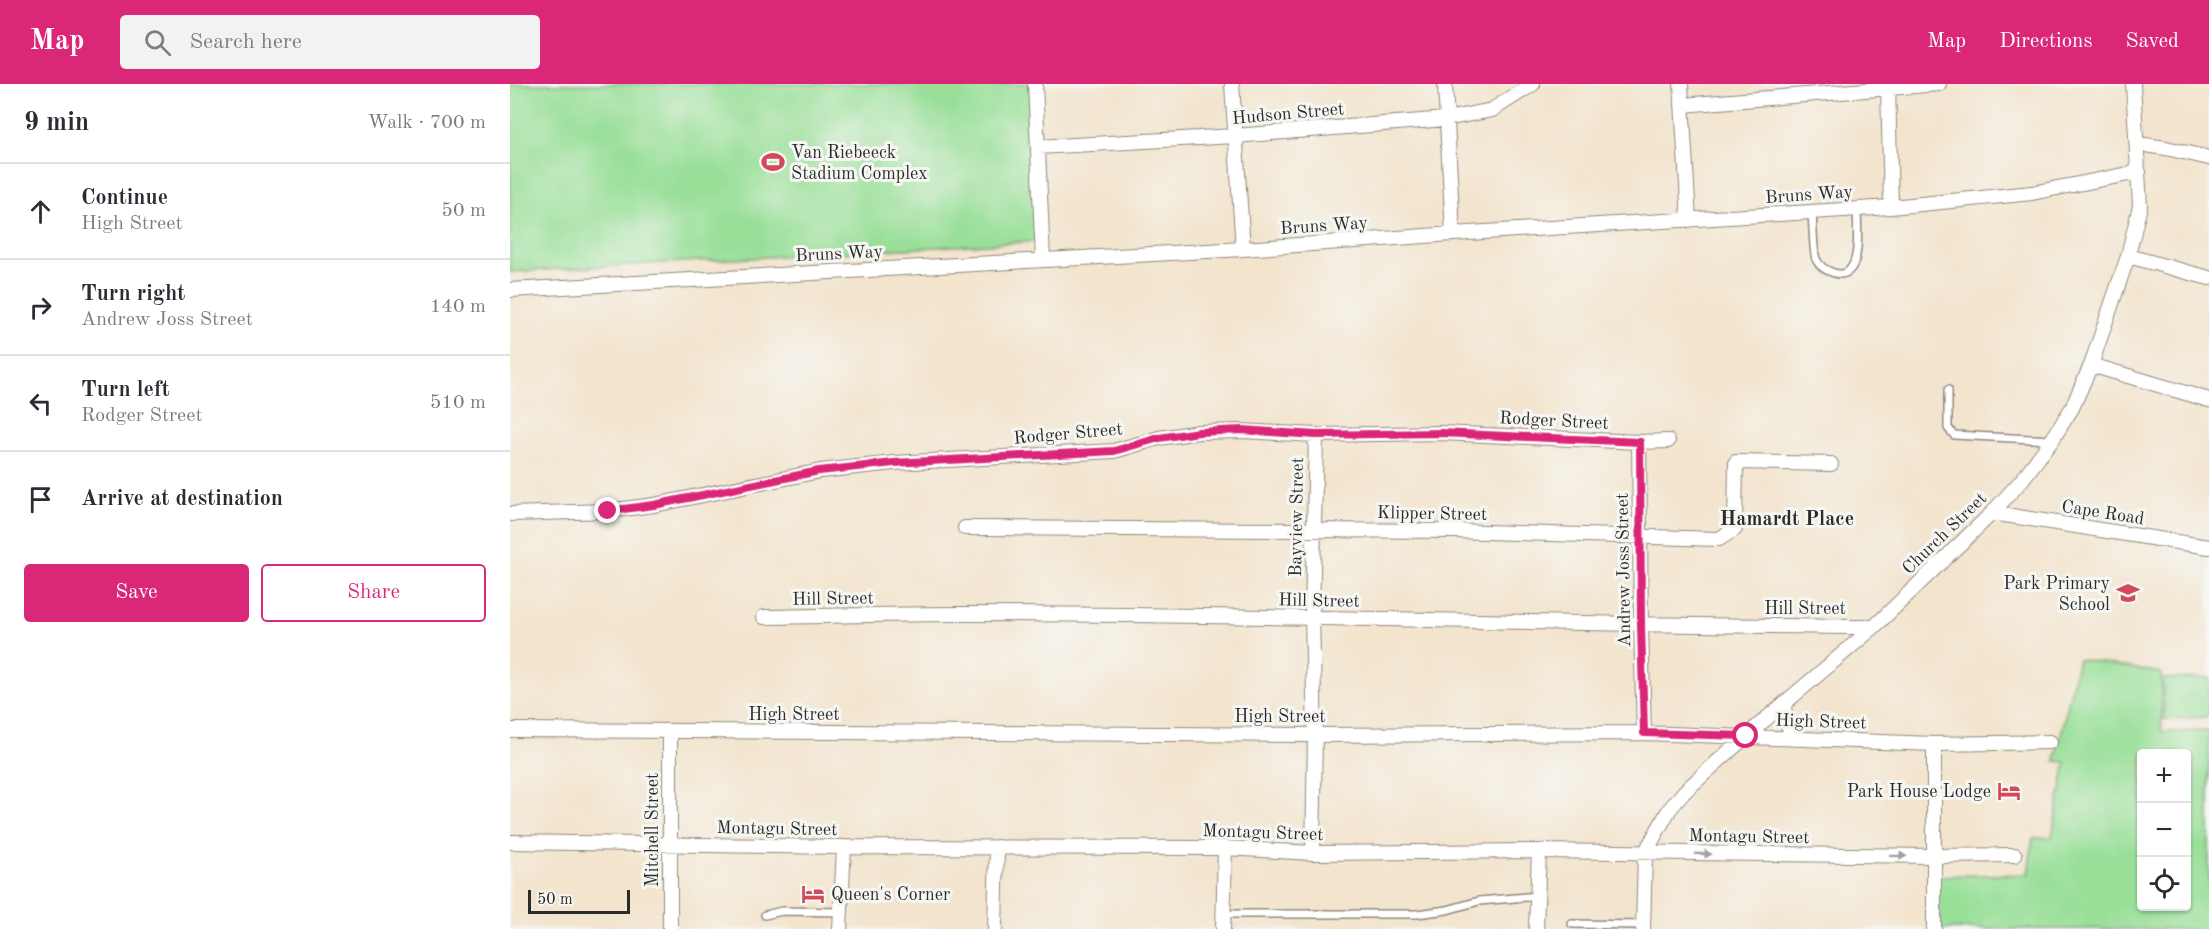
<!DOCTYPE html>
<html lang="en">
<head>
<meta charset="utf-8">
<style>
	body { margin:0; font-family:"Old Standard TT",serif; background:#f2f2f3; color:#2b2b33 }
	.controls { position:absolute; right:18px; bottom:18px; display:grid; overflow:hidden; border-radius:6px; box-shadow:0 2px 4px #0004 }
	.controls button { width:54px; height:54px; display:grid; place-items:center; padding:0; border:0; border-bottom:2px solid #e1e1e2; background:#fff; color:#2b2b33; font:30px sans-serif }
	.scale { position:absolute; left:18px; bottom:15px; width:102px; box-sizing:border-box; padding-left:6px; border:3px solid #2b2b2b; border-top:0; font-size:16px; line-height:21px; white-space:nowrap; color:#2b2b2b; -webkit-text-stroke:4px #f6f6f2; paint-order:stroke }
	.stop { position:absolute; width:18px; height:18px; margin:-14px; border:4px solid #db2777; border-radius:50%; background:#fff }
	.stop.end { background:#db2777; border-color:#fff; box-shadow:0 2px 6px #0008 }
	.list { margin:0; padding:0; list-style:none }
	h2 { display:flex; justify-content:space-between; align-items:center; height:78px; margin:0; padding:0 24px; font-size:26px }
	h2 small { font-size:20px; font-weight:400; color:#7c7c81 }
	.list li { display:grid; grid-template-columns:39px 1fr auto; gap:18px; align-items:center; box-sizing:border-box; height:96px; padding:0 24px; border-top:2px solid #e1e1e2 }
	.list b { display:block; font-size:22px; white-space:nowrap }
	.list p { margin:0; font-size:20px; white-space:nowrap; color:#7c7c81 }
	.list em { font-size:20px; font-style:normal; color:#7c7c81 }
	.actions { display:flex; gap:12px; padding:18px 24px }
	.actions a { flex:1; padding:14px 0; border:2px solid #db2777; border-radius:6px; text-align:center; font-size:21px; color:#db2777 }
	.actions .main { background:#db2777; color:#fff }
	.icon { flex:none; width:33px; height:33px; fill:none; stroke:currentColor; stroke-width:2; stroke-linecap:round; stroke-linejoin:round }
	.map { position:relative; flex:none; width:1699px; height:845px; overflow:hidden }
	header { display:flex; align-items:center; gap:36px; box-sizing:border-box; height:84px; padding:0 30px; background:#db2777; color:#fff }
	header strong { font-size:28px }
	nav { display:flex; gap:33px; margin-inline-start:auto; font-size:21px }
	.search { width:420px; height:54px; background:#f2f2f3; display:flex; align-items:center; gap:15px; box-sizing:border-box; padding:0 21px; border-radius:6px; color:#7c7c81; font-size:22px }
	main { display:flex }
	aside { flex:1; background:#fff }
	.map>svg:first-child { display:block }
	.green { fill:#99df98; stroke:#628562; stroke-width:1.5; fill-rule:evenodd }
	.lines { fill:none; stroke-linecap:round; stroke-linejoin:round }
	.lane-casing { stroke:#8f887c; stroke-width:10 }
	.street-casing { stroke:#8f887c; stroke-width:16 }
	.lane { stroke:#fff; stroke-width:7 }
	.street { stroke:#fff; stroke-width:14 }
	.oneway { fill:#a0a0a0 }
	.route { stroke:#db2777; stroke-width:8 }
	.labels { text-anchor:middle; stroke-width:6; stroke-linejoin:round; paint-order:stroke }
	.street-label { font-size:18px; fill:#2b2b2b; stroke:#f6f6f2 }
	.poi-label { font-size:18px; fill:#2b2b2b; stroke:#f6f6f2; text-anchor:start }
	.neighbourhood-label { font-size:20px; font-weight:bold; fill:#2b2b2b; stroke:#f6f6f2 }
</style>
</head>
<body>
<header>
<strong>Map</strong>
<div class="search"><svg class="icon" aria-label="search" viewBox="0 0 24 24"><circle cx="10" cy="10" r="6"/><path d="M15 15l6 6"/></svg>Search here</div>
<nav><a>Map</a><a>Directions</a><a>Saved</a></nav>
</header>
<main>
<aside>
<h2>9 min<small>Walk · 700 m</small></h2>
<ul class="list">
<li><svg class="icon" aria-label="ahead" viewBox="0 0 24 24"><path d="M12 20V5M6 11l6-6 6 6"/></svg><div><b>Continue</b><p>High Street</p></div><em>50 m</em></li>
<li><svg class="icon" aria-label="right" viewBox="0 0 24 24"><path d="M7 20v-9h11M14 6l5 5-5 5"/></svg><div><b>Turn right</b><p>Andrew Joss Street</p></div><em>140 m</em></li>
<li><svg class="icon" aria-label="left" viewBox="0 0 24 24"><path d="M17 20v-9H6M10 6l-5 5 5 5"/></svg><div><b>Turn left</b><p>Rodger Street</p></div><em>510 m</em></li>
<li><svg class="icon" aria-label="arrive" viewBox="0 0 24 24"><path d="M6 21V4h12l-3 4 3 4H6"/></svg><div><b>Arrive at destination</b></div></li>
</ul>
<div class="actions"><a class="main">Save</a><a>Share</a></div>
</aside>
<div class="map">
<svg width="1699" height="845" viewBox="0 0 1699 845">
	<rect width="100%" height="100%" fill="#f6f6f2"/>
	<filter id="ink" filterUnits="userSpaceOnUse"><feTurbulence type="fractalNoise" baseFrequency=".0167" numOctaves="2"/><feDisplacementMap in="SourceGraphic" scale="12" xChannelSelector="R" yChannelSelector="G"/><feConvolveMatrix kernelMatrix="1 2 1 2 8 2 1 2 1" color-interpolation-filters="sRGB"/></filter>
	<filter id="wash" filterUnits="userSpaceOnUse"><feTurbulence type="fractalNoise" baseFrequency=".008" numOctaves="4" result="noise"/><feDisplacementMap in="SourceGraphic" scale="24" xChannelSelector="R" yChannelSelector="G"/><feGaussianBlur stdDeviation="1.35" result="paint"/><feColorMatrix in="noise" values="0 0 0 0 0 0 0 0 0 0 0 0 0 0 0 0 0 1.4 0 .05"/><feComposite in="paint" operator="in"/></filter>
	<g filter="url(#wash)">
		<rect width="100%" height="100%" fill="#f3e4cd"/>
		<!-- green -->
		<path class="green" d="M0,0H523L531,157L0,188Z
			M1568,575L1651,589L1652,648L1699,647V845H1427L1426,792L1518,790L1523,754L1542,753L1556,678L1545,677ZM1632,670H1676V822H1632Z
			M1699,594V633L1654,635L1653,595Z"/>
	</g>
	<g filter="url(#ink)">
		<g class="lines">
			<!-- lane casing -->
			<g class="lane-casing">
				<path id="lane" d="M1302,128C1303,139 1303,166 1306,175C1309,182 1317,187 1324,189C1354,198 1347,142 1347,125
					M1438,306V344L1444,351L1542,356
					M714,830H907L937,826L969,817L1028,812
					M255,831L272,827L331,828
					M1062,840L1133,841"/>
			</g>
			<!-- street casing -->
			<g class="street-casing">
				<path id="street" d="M525,0L533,176
					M722,0L733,165
					M935,0L943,150
					M1171,0L1179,136
					M1378,0L1381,123
					M1172,21L1429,0
					M1628,60L1656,64L1699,74
					M528,63L725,52L936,35L982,26L1023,0
					M1618,172L1699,194
					M0,206L733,165L943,150L1381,123L1522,109L1629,88
					M1581,281L1699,316
					M1129,358L1131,541L1134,649
					M1482,429L1699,463
					M0,430L98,427L144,421L310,387L384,379L604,367L649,354L689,348L732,347L806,351L931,349L1129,358L1158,357
					M455,444L944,447L1209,455L1225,445L1226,378L1321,380
					M254,533C321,532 388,530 455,530C758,530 1061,541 1364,543
					M1274,620L1275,634L1283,654
					M0,646L805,651L1134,649L1424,660L1540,658
					M160,647V845
					M0,758L334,763L715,764L803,769L1029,767L1423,772L1505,771
					M803,769L805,651L802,534L806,351
					M330,845L334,763
					M485,845L487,763
					M713,845L715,764
					M1026,845L1029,767
					M1133,845L1135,769L1159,726L1174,708L1236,652L1364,543L1482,429L1511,397L1542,356L1562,324L1581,281L1618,172L1630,122L1623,0
					M1424,845V660"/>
			</g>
			<!-- lane -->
			<use href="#lane" class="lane"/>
			<!-- street -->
			<use href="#street" class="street"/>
		</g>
		<!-- one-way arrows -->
		<defs><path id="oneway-solid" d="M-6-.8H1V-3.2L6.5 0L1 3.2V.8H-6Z" transform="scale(1.5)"/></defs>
		<g class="oneway">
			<use href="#oneway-solid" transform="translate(1193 770) rotate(1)"/>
			<use href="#oneway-solid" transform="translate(1388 772) rotate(1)"/>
		</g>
	</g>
	<g class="lines" filter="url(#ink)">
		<!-- route -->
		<path class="route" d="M98,427L144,421L309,387L384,379L604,367L649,354L689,348L732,346L806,351L931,349L1130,358L1131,541L1134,649L1236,652"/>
	</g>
	<!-- icons -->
	<defs>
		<g id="stadium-bare" transform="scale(1.8)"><path d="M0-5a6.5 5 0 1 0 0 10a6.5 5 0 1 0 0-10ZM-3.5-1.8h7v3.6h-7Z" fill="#d1495b" stroke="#f6f6f2" stroke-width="2.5" paint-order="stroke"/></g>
		<g id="school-bare" transform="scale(1.8)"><path d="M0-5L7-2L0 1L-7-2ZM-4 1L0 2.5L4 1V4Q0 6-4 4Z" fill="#d1495b" stroke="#f6f6f2" stroke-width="2.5" paint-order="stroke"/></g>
		<g id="hotel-bare" transform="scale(1.8)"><path d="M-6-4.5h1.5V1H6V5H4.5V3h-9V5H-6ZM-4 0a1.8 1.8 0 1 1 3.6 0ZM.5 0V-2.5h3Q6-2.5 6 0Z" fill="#d1495b" stroke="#f6f6f2" stroke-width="2.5" paint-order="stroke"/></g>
	</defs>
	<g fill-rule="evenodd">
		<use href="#stadium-bare" x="263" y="78"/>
		<use href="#school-bare" x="1618" y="509"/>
		<use href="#hotel-bare" x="1499" y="707"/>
		<use href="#hotel-bare" x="303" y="810"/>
	</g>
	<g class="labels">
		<!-- street labels -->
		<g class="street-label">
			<text transform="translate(778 29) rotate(-5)" y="6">Hudson Street</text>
			<text transform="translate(1299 110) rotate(-4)" y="6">Bruns Way</text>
			<text transform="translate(814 141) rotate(-4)" y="6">Bruns Way</text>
			<text transform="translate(329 169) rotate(-3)" y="6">Bruns Way</text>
			<text transform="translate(1044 336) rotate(3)" y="6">Rodger Street</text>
			<text transform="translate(558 349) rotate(-5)" y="6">Rodger Street</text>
			<text transform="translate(1593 428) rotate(9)" y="6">Cape Road</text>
			<text transform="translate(922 429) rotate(1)" y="6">Klipper Street</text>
			<text transform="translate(786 433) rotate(-89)" y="6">Bayview Street</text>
			<text transform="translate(1434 449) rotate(-44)" y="6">Church Street</text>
			<text transform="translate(1113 486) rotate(-91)" y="6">Andrew Joss Street</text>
			<text transform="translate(323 514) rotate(-1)" y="6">Hill Street</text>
			<text transform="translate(809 516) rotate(1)" y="6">Hill Street</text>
			<text x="1295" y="530">Hill Street</text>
			<text x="284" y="636">High Street</text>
			<text x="770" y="638">High Street</text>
			<text transform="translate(1311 637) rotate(2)" y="6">High Street</text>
			<text transform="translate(267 744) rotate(1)" y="6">Montagu Street</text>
			<text transform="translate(142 746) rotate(-90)" y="6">Mitchell Street</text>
			<text transform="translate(753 748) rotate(2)" y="6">Montagu Street</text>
			<text transform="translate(1239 752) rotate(1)" y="6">Montagu Street</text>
		</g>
		<!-- poi labels -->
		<g class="poi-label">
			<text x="281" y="74">Van Riebeeck<tspan x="281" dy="21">Stadium Complex</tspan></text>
			<text x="1600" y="505" text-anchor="end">Park Primary<tspan x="1600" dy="21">School</tspan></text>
			<text x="1481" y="713" text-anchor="end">Park House Lodge</text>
			<text x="321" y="816">Queen's Corner</text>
		</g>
		<!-- neighbourhood labels -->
		<g class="neighbourhood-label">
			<text x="1277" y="441">Hamardt Place</text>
		</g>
	</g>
</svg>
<div class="controls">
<button>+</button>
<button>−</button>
<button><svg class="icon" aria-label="locate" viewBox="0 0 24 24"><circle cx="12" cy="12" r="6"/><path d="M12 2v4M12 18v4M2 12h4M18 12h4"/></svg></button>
</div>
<div class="scale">50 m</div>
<div class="stop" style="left:1236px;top:652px"></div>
<div class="stop end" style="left:98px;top:427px"></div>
</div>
</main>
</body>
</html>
